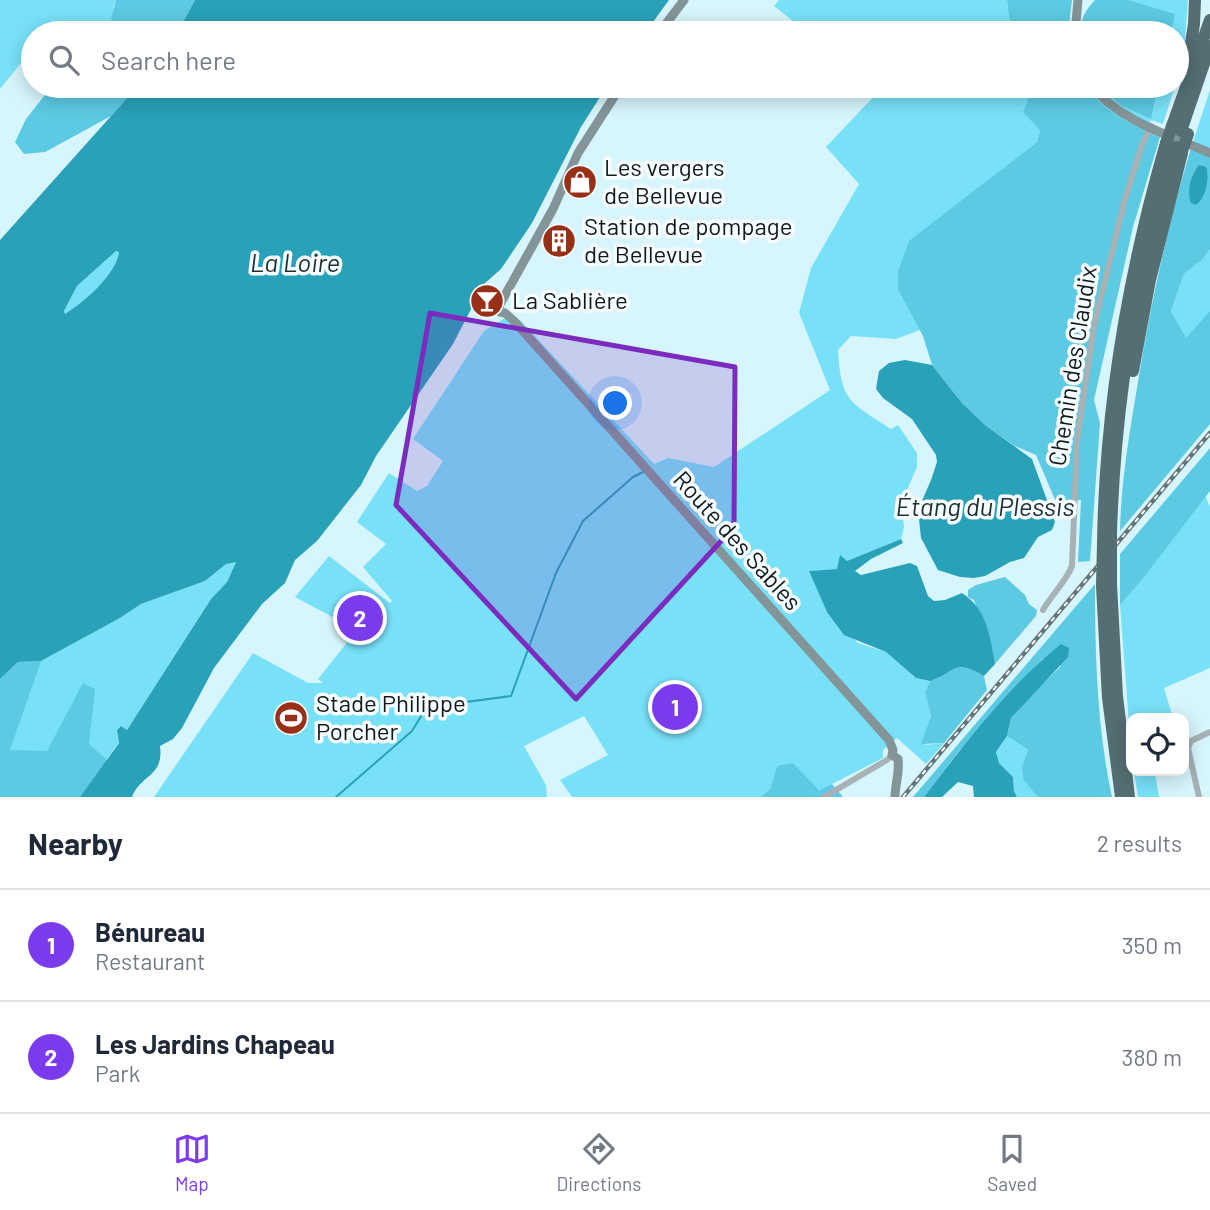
<!DOCTYPE html>
<html lang="en">
<head>
<meta charset="utf-8">
<style>
	body { margin:0; font-family:Barlow,sans-serif; background:#f6f6f7; color:#1f2937 }
	.controls { position:absolute; right:21px; bottom:21px; display:grid; overflow:hidden; border-radius:14px; box-shadow:0 4px 18px #0003 }
	.controls button { width:63px; height:63px; display:grid; place-items:center; padding:0; border:0; border-bottom:2px solid #e0e1e3; background:#fff; color:#1f2937; font:35px sans-serif }
	.you { position:absolute; left:616px; top:404px; width:24px; height:24px; margin:-18px; border:5px solid #fff; border-radius:50%; background:#1a73e8; box-shadow:0 0 0 10px #1a73e833 }
	.badge { display:grid; place-items:center; width:46px; height:46px; border-radius:50%; background:#7c3aed; color:#fff; font-size:23px; font-weight:700 }
	.pin { position:absolute; translate:-50% -50%; border:4px solid #fff; box-shadow:0 2px 7px #0006 }
	.list { margin:0; padding:0; list-style:none }
	h2 { display:flex; justify-content:space-between; align-items:center; height:91px; margin:0; padding:0 28px; font-size:30px }
	h2 small { font-size:23px; font-weight:400; color:#747a83 }
	.list li { display:grid; grid-template-columns:46px 1fr auto; gap:21px; align-items:center; box-sizing:border-box; height:112px; padding:0 28px; border-top:2px solid #e0e1e3 }
	.list b { display:block; font-size:26px; white-space:nowrap }
	.list p { margin:0; font-size:23px; white-space:nowrap; color:#747a83 }
	.list em { font-size:23px; font-style:normal; color:#747a83 }
	.icon { flex:none; width:38px; height:38px; fill:none; stroke:currentColor; stroke-width:2; stroke-linecap:round; stroke-linejoin:round }
	.map { position:relative; flex:none; width:1210px; height:797px; overflow:hidden }
	.search { position:absolute; background:#fff; box-shadow:0 4px 18px #0003; left:21px; right:21px; top:21px; height:77px; display:flex; align-items:center; gap:18px; box-sizing:border-box; padding:0 24px; border-radius:38px; color:#747a83; font-size:26px }
	.sheet { height:315px; background:#fff }
	nav { display:flex; justify-content:space-around; align-items:center; box-sizing:border-box; height:98px; border-top:2px solid #e0e1e3; background:#fff; font-size:19px; color:#747a83 }
	nav a { display:grid; justify-items:center; gap:4px }
	nav .on { color:#7c3aed }
	.map>svg:first-child { display:block }
	.green { fill:#78e1f8 }
	.forest { fill:#5ccae2 }
	.water { fill:#29a1b8; fill-rule:evenodd }
	.lines { fill:none; stroke-linecap:round; stroke-linejoin:round }
	.stream { stroke:#29a1b8; stroke-width:2 }
	.street { stroke:#a6b2b5; stroke-width:6 }
	.secondary { stroke:#839599; stroke-width:9 }
	.highway { stroke:#546e74; stroke-width:12 }
	.rail-casing { stroke:#627579; stroke-width:4.5 }
	.rail { stroke:#f7fdfe; stroke-width:2; stroke-dasharray:5; stroke-linecap:butt }
	.highway-bridge { stroke:#546e74; stroke-width:12 }
	.marked { fill:#7b2cbf; fill-opacity:0.2; stroke:#7b2cbf; stroke-width:5; stroke-linejoin:round }
	.labels { text-anchor:middle; stroke-width:7; stroke-linejoin:round; paint-order:stroke }
	.poi-label { font-size:24px; fill:#0f191c; stroke:#f7fdfe; text-anchor:start }
	.street-label { font-size:24px; fill:#0f191c; stroke:#f7fdfe }
	.water-label { font-size:26px; font-style:italic; fill:#1b2f34; stroke:#f7fdfe }
</style>
</head>
<body>
<div class="map">
<svg width="1210" height="797" viewBox="0 0 1210 797">
	<rect width="100%" height="100%" fill="#d7f5fc"/>
	<!-- green -->
	<path class="green" d="M0,0H116L113,8L127,33H33V48L0,89Z
		M779,0H1007L1009,19L1025,33H808L774,6Z
		M1129,0H1188L1185,39L1177,82V33H1171L1174,14Z
		M872,86H1036L1030,95L1040,130L1037,142L990,179L898,290L920,330L896,339L851,336L838,350C841,402 850,402 891,429L898,425L917,453V467L901,504L904,527L901,539L847,561L837,569L810,571L827,612L858,643L886,652L916,678L930,681L925,693L931,716L925,745L944,743L926,764L897,738L883,750V758L820,790L777,766L770,789L760,797H572L560,780L608,755L584,716L524,746L546,785L547,797H154L253,653L308,683H323L318,679L357,630L295,597L329,556L390,603L392,601L363,567L386,544L357,522L389,473L417,491L427,486L443,461L413,439L484,331L503,319L520,320L654,464L668,458L714,467L830,390L799,313L811,268L859,184L826,147L878,92Z
		M1085,86H1099L1120,105L1152,116L1159,86H1175L1163,124L1151,120L1146,131C1122,121 1100,106 1085,86Z
		M1210,90V156L1191,148Z
		M1210,249V311L1186,339L1171,311L1184,274L1202,260Z
		M116,251L119,252C116,276 84,302 65,315L64,311L77,286Z
		M1205,495L1210,507V668L1164,688L1173,718H1131V750L1120,605L1141,581Z
		M236,561L227,582L211,599L127,730L121,726L117,730L119,742L80,797H0V679L41,661L120,618L141,604L205,581L226,564Z
		M1007,736L1028,750C1017,784 1023,771 1038,797H1017L1014,791L1013,777L999,763L996,752Z
		M1134,771H1165L1155,773L1159,797H1138Z"/>
	<!-- forest -->
	<path class="forest" d="M116,0H195L177,33H127V30L111,19Z
		M1007,0H1072L1068,33H1025L1009,19Z
		M1095,0H1129L1175,14L1171,33H1080C1081,19 1085,10 1095,0Z
		M52,86H86L96,96L106,86H138L111,116L45,152L24,154L15,142L26,119Z
		M1036,86H1085C1104,111 1131,125 1160,137L1133,227L1094,400L1100,423L1090,561L1078,562L1081,500L1056,502L1036,455L1015,446L985,425L962,403L932,365L923,336L898,290V272L909,241L1037,142L1040,130L1023,112L1030,95Z
		M1099,86H1159L1151,119L1120,105Z
		M1191,148L1210,156V249L1202,260L1184,274L1171,311L1186,338L1210,311V424L1120,531C1121,483 1129,436 1137,388C1150,307 1167,227 1191,148Z
		M1210,448V491L1141,581L1120,605V554Z
		M1005,577L1025,595L1029,604L1037,610L1036,616L995,664L974,600L968,597V590L976,585Z
		M1095,584C1095,655 1097,728 1112,797H1038L1023,779L1022,767L1028,750L1007,736L1011,718L1028,698L1061,666L1043,659L959,751L924,797H913Z
		M41,661L10,750L47,751L83,683L95,689L89,744L108,761L80,797H0V679L18,662Z
		M964,665L984,676L987,690L944,743L921,744L931,716L925,693L930,681L956,667Z
		M793,763L819,790L832,784L843,797H760L770,789L777,766Z"/>
	<!-- water -->
	<path class="water" d="M195,0H669L645,33H177Z
		M138,86H607L581,127L532,223L501,269L484,284L453,344L376,456L361,485L317,541L295,560L285,583L262,604L214,668L182,728L173,739L160,746C164,777 141,774 132,797H80L119,743L117,730L121,726L127,730L211,599L227,582L236,562L226,564L205,581L141,604L120,618L41,661L18,662L0,679V240ZM116,251L119,252C116,275 83,303 65,314L64,311L77,286Z
		M1199,165L1206,167C1210,177 1206,198 1196,205L1191,203C1186,191 1191,175 1199,165Z
		M905,360L932,365L962,403L985,425L1032,459L1055,522L1052,530L1038,537L1024,558L1010,562L985,576L974,578L960,577L938,570L921,538L918,510L931,480L937,462L936,455L912,419L883,398L876,389L879,371L889,363Z
		M901,539L903,543L871,559L855,571L861,575L910,563L917,566L928,596L934,601L945,600L962,593C987,609 990,636 995,664L984,676C953,658 958,671 930,681L916,678L886,652L844,635L827,612L809,571L837,569L840,555L847,561Z
		M1061,644L1069,648L1068,657L1011,718L1007,736L996,752L999,763L1013,777L1014,791L1017,797H974L973,786L958,782L942,797H924C965,743 1009,686 1061,644Z"/>
	<g class="lines">
		<!-- stream -->
		<path class="stream" d="M336,797L412,731L423,713L436,706L511,696L556,573L583,521L633,477L643,472"/>
		<!-- street -->
		<path class="street" d="M1043,610C1052,594 1065,583 1072,566L1077,442L1094,326L1125,199L1142,145L1151,126
			M824,797L887,760L892,755
			M1199,797L1188,748L1191,741L1210,732"/>
		<!-- secondary -->
		<path class="secondary" d="M659,33L684,0
			M1075,33L1078,0
			M1092,86C1119,121 1171,136 1210,153
			M505,313L514,321L889,740L893,750L892,755L898,759C900,773 895,784 895,797
			M505,313L500,312L499,306L553,209L578,153L621,86"/>
		<!-- highway -->
		<path class="highway" d="M1188,63L1194,24L1195,0
			M1172,126L1210,20
			M1181,131L1210,46
			M1133,371L1150,280L1182,153
			M1111,533C1115,402 1136,272 1176,147
			M1103,544C1105,408 1128,274 1166,143
			M1111,584L1117,696L1129,797
			M1102,586L1108,698L1121,797"/>
		<!-- rail casing -->
		<g class="rail-casing">
			<path id="rail" d="M903,797L1210,433"/>
		</g>
		<!-- rail -->
		<use href="#rail" class="rail"/>
		<!-- highway-bridge -->
		<path class="highway-bridge" d="M1166,143L1172,126
			M1182,151L1188,134
			M1111,584V533
			M1102,586L1103,544"/>
	</g>
	<!-- marked area -->
	<path class="marked" d="M430,313L735,367L734,527L576,699L396,505Z"/>
	<!-- icons -->
	<defs>
		<g id="shop-disc" transform="scale(1.75)"><circle r="9.5" fill="#983018" stroke="#f7fdfe"/><path d="M-5-2.5h2.3a2.7 3.5 0 0 1 5.4 0H5L5.5 6h-11ZM-1.5-2.5h3a1.5 2.3 0 0 0-3 0Z" fill="#fff"/></g>
		<g id="building-disc" transform="scale(1.75)"><circle r="9.5" fill="#983018" stroke="#f7fdfe"/><path d="M-4-6H4V6H1V3H-1V6H-4ZM-2.5-4.3h1.7v1.8h-1.7ZM.8-4.3h1.7v1.8H.8ZM-2.5-1h1.7V.8h-1.7ZM.8-1h1.7V.8H.8Z" fill="#fff"/></g>
		<g id="bar-disc" transform="scale(1.75)"><circle r="9.5" fill="#983018" stroke="#f7fdfe"/><path d="M-6-5H6L.8 .8V4.5H3.5V6h-7V4.5H-.8V.8Z" fill="#fff"/></g>
		<g id="stadium-disc" transform="scale(1.75)"><circle r="9.5" fill="#983018" stroke="#f7fdfe"/><path d="M0-5a6.5 5 0 1 0 0 10a6.5 5 0 1 0 0-10ZM-3.5-1.8h7v3.6h-7Z" fill="#fff"/></g>
	</defs>
	<g fill-rule="evenodd">
		<use href="#shop-disc" x="580" y="182"/>
		<use href="#building-disc" x="559" y="241"/>
		<use href="#bar-disc" x="487" y="301"/>
		<use href="#stadium-disc" x="291" y="718"/>
	</g>
	<g class="labels">
		<!-- poi labels -->
		<g class="poi-label">
			<text x="604" y="176">Les vergers<tspan x="604" dy="28">de Bellevue</tspan></text>
			<text x="584" y="235">Station de pompage<tspan x="584" dy="28">de Bellevue</tspan></text>
			<text x="512" y="309">La Sablière</text>
			<text x="316" y="712">Stade Philippe<tspan x="316" dy="28">Porcher</tspan></text>
		</g>
		<!-- street labels -->
		<g class="street-label">
			<text transform="translate(1073 366) rotate(-81)" y="8">Chemin des Claudix</text>
			<text transform="translate(737 541) rotate(48)" y="8">Route des Sables</text>
		</g>
		<!-- water labels -->
		<g class="water-label">
			<text x="295" y="272">La Loire</text>
			<text x="985" y="516">Étang du Plessis</text>
		</g>
	</g>
</svg>
<div class="controls">
<button><svg class="icon" aria-label="locate" viewBox="0 0 24 24"><circle cx="12" cy="12" r="6"/><path d="M12 2v4M12 18v4M2 12h4M18 12h4"/></svg></button>
</div>
<div class="you"></div>
<div class="pin badge" style="left:675px;top:707px">1</div>
<div class="pin badge" style="left:360px;top:618px">2</div>
<div class="search"><svg class="icon" aria-label="search" viewBox="0 0 24 24"><circle cx="10" cy="10" r="6"/><path d="M15 15l6 6"/></svg>Search here</div>
</div>
<section class="sheet">
<h2>Nearby<small>2 results</small></h2>
<ul class="list">
<li><span class="badge">1</span><div><b>Bénureau</b><p>Restaurant</p></div><em>350 m</em></li>
<li><span class="badge">2</span><div><b>Les Jardins Chapeau</b><p>Park</p></div><em>380 m</em></li>
</ul>
</section>
<nav>
<a class="on"><svg class="icon" aria-label="map" viewBox="0 0 24 24"><path d="M3 6l6-2 6 2 6-2v14l-6 2-6-2-6 2zM9 4v14M15 6v14"/></svg>Map</a>
<a><svg class="icon" aria-label="directions" viewBox="0 0 24 24"><path d="M12 3l9 9-9 9-9-9zM9 14v-3h6M13 9l2 2-2 2"/></svg>Directions</a>
<a><svg class="icon" aria-label="saved" viewBox="0 0 24 24"><path d="M7 4h10v16l-5-4-5 4z"/></svg>Saved</a>
</nav>
</body>
</html>
